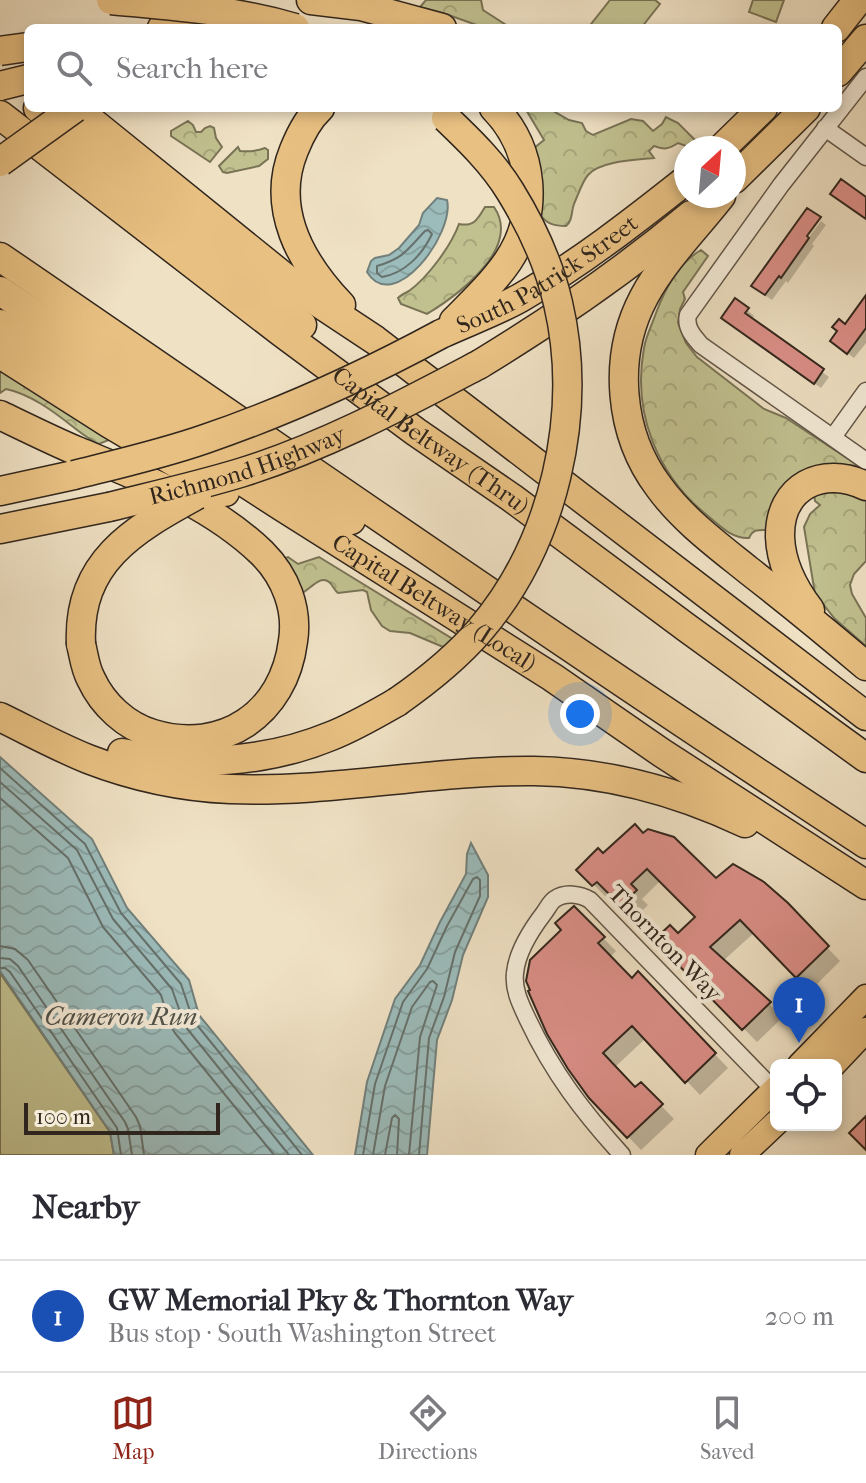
<!DOCTYPE html>
<html lang="en">
<head>
<meta charset="utf-8">
<style>
	body { margin:0; font-family:"IM FELL French Canon",serif; background:#f2f2f3; color:#2b2b33 }
	.controls { position:absolute; right:24px; bottom:24px; display:grid; overflow:hidden; border-radius:12px; box-shadow:0 4px 12px #0003 }
	.controls button { width:72px; height:72px; display:grid; place-items:center; padding:0; border:0; border-bottom:2px solid #e1e1e2; background:#fff; color:#2b2b33; font:40px sans-serif }
	.compass { position:absolute; left:674px; top:136px; width:72px; height:72px; border-radius:50%; background:#fff; box-shadow:0 4px 12px #0003; rotate:26deg }
	.scale { position:absolute; left:24px; bottom:20px; width:196px; box-sizing:border-box; padding-left:8px; border:4px solid #31261d; border-top:0; font-size:22px; line-height:28px; white-space:nowrap; color:#31261d; -webkit-text-stroke:6px #f5ecd9; paint-order:stroke }
	.you { position:absolute; left:580px; top:714px; width:28px; height:28px; margin:-20px; border:6px solid #fff; border-radius:50%; background:#1a73e8; box-shadow:0 0 0 12px #1a73e833 }
	.badge { display:grid; place-items:center; width:52px; height:52px; border-radius:50%; background:#8f2418; color:#fff; font-size:26px; font-weight:700 }
	.pin { position:absolute; translate:-50% -66px; filter:drop-shadow(0 2px 4px #0008) }
	.pin::after { content:''; position:absolute; top:42px; width:28px; height:24px; background:inherit; clip-path:polygon(0 0,100% 0,50% 100%) }
	.list { margin:0; padding:0; list-style:none }
	h2 { display:flex; justify-content:space-between; align-items:center; height:104px; margin:0; padding:0 32px; font-size:34px }
	h2 small { font-size:26px; font-weight:400; color:#7c7c81 }
	.list li { display:grid; grid-template-columns:52px 1fr auto; gap:24px; align-items:center; box-sizing:border-box; height:112px; padding:0 32px; border-top:2px solid #e1e1e2 }
	.list b { display:block; font-size:30px; white-space:nowrap }
	.list p { margin:0; font-size:26px; white-space:nowrap; color:#7c7c81 }
	.list em { font-size:26px; font-style:normal; color:#7c7c81 }
	.icon { flex:none; width:44px; height:44px; fill:none; stroke:currentColor; stroke-width:2; stroke-linecap:round; stroke-linejoin:round }
	.map { position:relative; flex:none; width:866px; height:1155px; overflow:hidden }
	.search { position:absolute; background:#fff; box-shadow:0 4px 12px #0003; left:24px; right:24px; top:24px; height:88px; display:flex; align-items:center; gap:20px; box-sizing:border-box; padding:0 28px; border-radius:12px; color:#7c7c81; font-size:30px }
	.sheet { height:216px; background:#fff }
	nav { display:flex; justify-content:space-around; align-items:center; box-sizing:border-box; height:112px; border-top:2px solid #e1e1e2; background:#fff; font-size:22px; color:#7c7c81 }
	nav a { display:grid; justify-items:center; gap:4px }
	nav .on { color:#8f2418 }
	.map>svg:first-child { display:block }
	.grass { fill:#c1c08f; stroke:#797356; stroke-width:2 }
	.forest { fill:url(#forest-crowns); stroke:#797356; stroke-width:2 }
	.water { fill:url(#water-waves); stroke:#71807c; stroke-width:2 }
	.shadow { fill:#0003 }
	.lines { fill:none; stroke-linecap:round; stroke-linejoin:round }
	.shore { stroke:#66716c; stroke-width:2 }
	.building { fill:#dc8f88; stroke:#31261d; stroke-width:2 }
	.street-casing { stroke:#605547; stroke-width:19 }
	.primary-casing { stroke:#31261d; stroke-width:27 }
	.highway-casing { stroke:#31261d; stroke-width:31 }
	.street { stroke:#f5ecd9; stroke-width:16 }
	.primary { stroke:#e8c082; stroke-width:24 }
	.highway { stroke:#e8c082; stroke-width:28 }
	.highway-bridge-casing { stroke:#31261d; stroke-width:31; stroke-linecap:butt }
	.highway-bridge { stroke:#e8c082; stroke-width:28 }
	.labels { text-anchor:middle; stroke-width:8; stroke-linejoin:round; paint-order:stroke }
	.street-label { font-size:24px; fill:#31261d; stroke:#f5ecd9 }
	.water-label { font-size:26px; font-style:italic; fill:#51534c; stroke:#f5ecd9 }
</style>
</head>
<body>
<div class="map">
<svg width="866" height="1155" viewBox="0 0 866 1155">
	<defs>
		<pattern id="forest-crowns" width="20" height="18" patternUnits="userSpaceOnUse" patternTransform="scale(2)"><rect width="20" height="18" fill="#c1c08f"/><path d="M2 6a3 3 0 1 1 6 0M12 15a3 3 0 1 1 6 0" fill="none" stroke="#a6a57b"/></pattern>
		<pattern id="water-waves" width="16" height="10" patternUnits="userSpaceOnUse" patternTransform="scale(2)"><rect width="16" height="10" fill="#9cbcbb"/><path d="M0 5q4-4 8 0t8 0" fill="none" stroke="#87a1a0"/></pattern>
	</defs>
	<rect width="100%" height="100%" fill="#efe1c4"/>
	<filter id="stains"><feTurbulence type="fractalNoise" baseFrequency=".0025" numOctaves="4"/><feColorMatrix values="0 0 0 0 .2 0 0 0 0 .09 0 0 0 0 .02 0 0 0 .5 -.17"/></filter>
	<radialGradient id="worn" r=".72"><stop offset=".6" stop-color="#630" stop-opacity="0"/><stop offset="1" stop-color="#630" stop-opacity=".3"/></radialGradient>
	<!-- grass -->
	<path class="grass" d="M610,0H655L660,4L641,28H588Z
		M753,0H784L776,22L749,12Z
		M0,973L110,1132L114,1155H0Z"/>
	<!-- forest -->
	<path class="forest" d="M426,0H481L483,10L506,25L507,28H485L443,13L420,7Z
		M525,108H548L569,120L582,123L586,131L593,135L631,119L643,121L653,131L662,124L666,117L678,123L698,143L692,148L678,143C669,149 664,150 654,146L649,151L654,158C636,160 600,161 588,175C582,182 578,195 574,204C571,212 573,220 566,226C554,226 546,224 539,213L533,149L544,140Z
		M188,121L193,125L196,132H201L205,128L210,126L214,128L216,138L222,147L210,162L171,136V131Z
		M238,147L240,151C249,152 257,151 265,148L268,150V159L259,166L227,173L223,172L219,166Z
		M485,207H494C522,248 458,295 427,314L401,304L398,298C401,295 405,293 409,291C428,277 451,246 459,224C474,227 478,219 485,207Z
		M701,250L708,256L683,292L685,299L680,309L678,323L686,343L697,357L764,409L786,418L859,466L847,465L834,468L767,530C758,530 753,529 749,538C732,539 720,526 708,516C657,475 632,413 644,348C646,336 652,325 656,313C665,289 678,263 701,250Z
		M0,364L116,437L99,444C88,439 81,433 72,426C53,411 30,394 6,389L0,393Z
		M821,486L866,499V561L854,574L850,585L852,594L866,618V646L835,619L815,594L804,527L810,514L820,505L815,501L814,493Z
		M288,557L298,564L319,557L456,641L448,649L410,633L390,631L382,626L371,610L367,592L363,590L338,593C334,590 333,585 329,582C320,574 309,591 300,594L282,559Z"/>
	<!-- water -->
	<path class="water" d="M437,198L447,200C455,233 394,316 367,272L371,261L375,258L389,255L399,248L419,225L423,213Z
		M0,757L92,839L127,908L189,980L199,1015L313,1155H114L110,1132L0,971Z
		M471,843L488,875V897L463,955L452,1000L437,1040L427,1155H355L367,1082L395,999L420,965L440,922L466,874L467,854Z"/>
	<!-- shadow -->
	<path class="shadow" d="M821,221L826,225L812,244L814,246L788,283L786,281L772,300L760,292L754,286L799,243L803,245Z
		M866,298V343L854,358L839,347V331L845,326Z
		M747,310L754,316L751,320L829,377L821,388L730,324Z
		M643,836L715,881L786,904L840,961L811,990L755,932L723,961L783,1017L757,1042L657,940L678,936L698,917L661,880L642,899L648,905L636,917L611,894L607,898L579,870L603,855Z
		M574,909L616,951L610,957L632,980L638,974L728,1068L700,1095L646,1038L614,1068L636,1090L641,1085L674,1119L641,1150L590,1097L564,930Z"/>
	<g class="lines">
		<!-- shore -->
		<path class="shore" d="M428,230L432,234C422,255 405,273 382,277L377,273V266C404,258 407,250 425,231Z
			M0,768L85,844L121,913L181,984L193,1020L302,1155
			M0,782L77,850L113,919L172,989L185,1026L289,1155
			M0,798L68,858L103,927L161,995L170,1025L175,1033L274,1155
			M0,946L15,949L28,960L136,1117L140,1126L144,1155
			M0,958L10,959L18,966L125,1122L128,1129L132,1155
			M0,968H5L10,972L117,1128L121,1155
			M363,1155L375,1084L403,1002L427,969L447,926L473,879L477,877L480,880V896L455,952L444,997L429,1038L419,1155
			M373,1155L385,1086L412,1007L430,982L433,981L437,985L420,1037L409,1155
			M385,1155L392,1118L395,1115L399,1119L397,1155"/>
	</g>
	<!-- building -->
	<path class="building" d="M841,179L866,197V219L830,194Z
		M807,208L821,217L807,236L809,238L781,278L779,276L765,295L751,286Z
		M866,295V328L847,354L830,341L837,331L832,327L839,319L845,324Z
		M735,298L749,308L745,313L824,369L814,384L721,318Z
		M635,824L643,833L648,829L674,837L716,878L733,864L764,882L788,903L829,946L796,978L740,920L710,947L771,1002L742,1030L654,940L670,925L678,933L695,917L647,869L631,884L637,890L621,906L597,882L592,886L576,870L598,848L603,853Z
		M574,906L605,937L598,943L632,978L638,971L716,1053L685,1083L632,1026L603,1053L635,1087L641,1082L663,1104L627,1138L589,1098L568,1069L547,1034L528,991L530,990L526,981L530,960L561,930L555,923Z
		M866,1116V1150L849,1133Z"/>
	<g class="lines">
		<!-- street casing -->
		<g class="street-casing">
			<path id="street" d="M866,77L781,185L688,315C685,327 693,336 701,345L866,461
				M825,128L866,157
				M833,437L866,391
				M622,1155C583,1112 553,1073 528,1020C521,1005 513,990 515,973C517,952 531,930 544,913C547,909 551,901 555,899C565,892 580,894 590,900L774,1090"/>
		</g>
		<!-- primary casing -->
		<g class="primary-casing">
			<path id="primary" d="M800,1065L866,997
				M833,1065L866,1030
				M708,1155L776,1088
				M742,1155L776,1123"/>
		</g>
		<!-- highway casing -->
		<g class="highway-casing">
			<g id="highway">
				<path d="M311,0L361,6L442,28"/>
				<path d="M162,28L213,25L248,28"/>
				<path d="M836,28L858,0"/>
				<path d="M838,72L866,39"/>
				<path d="M38,108L302,325"/>
				<path d="M75,108L304,293L375,340L866,716"/>
				<path d="M320,108C308,119 300,135 294,150C270,208 301,263 341,305"/>
				<path id="s1" d="M0,115L281,332L416,432L512,498L687,628L866,758"/>
				<path d="M722,148L763,108"/>
				<path d="M734,179L806,108"/>
				<path d="M721,196C696,228 663,261 644,297C612,357 619,434 659,487C683,520 717,545 748,570C788,601 827,633 866,666"/>
				<path d="M0,257C288,454 574,653 866,844"/>
				<path d="M0,291L188,417L351,520"/>
				<path d="M454,321C473,302 493,283 508,261C540,213 534,149 494,108"/>
				<path id="s2" d="M0,324L281,506L552,677L662,753L866,885"/>
				<path id="s3" d="M441,334C467,322 495,312 520,298C579,264 633,222 686,180"/>
				<path d="M0,354L110,424L225,492"/>
				<path d="M480,364C554,319 625,270 691,215"/>
				<path d="M0,415C25,427 51,440 77,451C142,478 210,503 262,553C286,577 298,609 293,641C284,714 223,755 153,734C126,726 103,705 91,679C85,668 84,656 81,644"/>
				<path d="M0,491L74,475"/>
				<path d="M0,529L109,507"/>
				<path d="M810,610C794,589 781,565 780,537C779,486 823,465 866,486"/>
				<path d="M0,717C29,731 58,747 88,759C132,776 183,787 230,789C332,793 433,770 534,771C608,772 679,792 745,823"/>
				<path d="M122,753C190,767 266,763 331,736C354,727 376,714 397,702"/>
			</g>
		</g>
		<!-- street -->
		<use href="#street" class="street"/>
		<!-- primary -->
		<use href="#primary" class="primary"/>
		<!-- highway -->
		<use href="#highway" class="highway"/>
		<!-- highway-bridge casing -->
		<g class="highway-bridge-casing">
			<g id="highway-bridge">
				<path d="M111,0C173,6 234,10 295,28"/>
				<path d="M0,51L28,47"/>
				<path d="M0,86L28,79"/>
				<path d="M0,162L75,108"/>
				<path d="M74,475C118,464 162,454 205,439C287,411 365,375 441,334"/>
				<path id="s4" d="M109,507C153,496 197,486 240,473C324,447 402,405 480,364"/>
				<path d="M81,644C77,562 133,530 197,495"/>
				<path d="M397,702C427,681 456,658 480,630C554,543 584,414 558,303C549,264 531,225 510,191C493,163 469,140 446,118"/>
			</g>
		</g>
		<!-- highway-bridge -->
		<use href="#highway-bridge" class="highway-bridge"/>
	</g>
	<g class="labels">
		<!-- street labels -->
		<g class="street-label">
			<text dy="8" stroke="none"><textPath href="#s3" startOffset="122">South Patrick Street</textPath></text>
			<text dy="8" stroke="none"><textPath href="#s1" startOffset="540">Capital Beltway (Thru)</textPath></text>
			<text dy="8" stroke="none"><textPath href="#s4" startOffset="144">Richmond Highway</textPath></text>
			<text dy="8" stroke="none"><textPath href="#s2" startOffset="516">Capital Beltway (Local)</textPath></text>
			<text transform="translate(665 943) rotate(46)" y="8">Thornton Way</text>
		</g>
		<!-- water labels -->
		<g class="water-label">
			<text x="121" y="1025">Cameron Run</text>
		</g>
	</g>
	<rect width="100%" height="100%" filter="url(#stains)"/>
	<rect width="100%" height="100%" fill="url(#worn)"/>
</svg>
<div class="controls">
<button><svg class="icon" aria-label="locate" viewBox="0 0 24 24"><circle cx="12" cy="12" r="6"/><path d="M12 2v4M12 18v4M2 12h4M18 12h4"/></svg></button>
</div>
<svg class="compass" viewBox="-18 -18 36 36"><path d="M0-13l5 13h-10z" fill="#e53935"/><path d="M0 13l5-13h-10z" fill="#7c7c81"/></svg>
<div class="scale">100 m</div>
<div class="you"></div>
<div class="pin badge" style="left:799px;top:1043px;background:#1a4fb4">1</div>
<div class="search"><svg class="icon" aria-label="search" viewBox="0 0 24 24"><circle cx="10" cy="10" r="6"/><path d="M15 15l6 6"/></svg>Search here</div>
</div>
<section class="sheet">
<h2>Nearby<small></small></h2>
<ul class="list">
<li><span class="badge" style="background:#1a4fb4">1</span><div><b>GW Memorial Pky &amp; Thornton Way</b><p>Bus stop · South Washington Street</p></div><em>200 m</em></li>
</ul>
</section>
<nav>
<a class="on"><svg class="icon" aria-label="map" viewBox="0 0 24 24"><path d="M3 6l6-2 6 2 6-2v14l-6 2-6-2-6 2zM9 4v14M15 6v14"/></svg>Map</a>
<a><svg class="icon" aria-label="directions" viewBox="0 0 24 24"><path d="M12 3l9 9-9 9-9-9zM9 14v-3h6M13 9l2 2-2 2"/></svg>Directions</a>
<a><svg class="icon" aria-label="saved" viewBox="0 0 24 24"><path d="M7 4h10v16l-5-4-5 4z"/></svg>Saved</a>
</nav>
</body>
</html>
